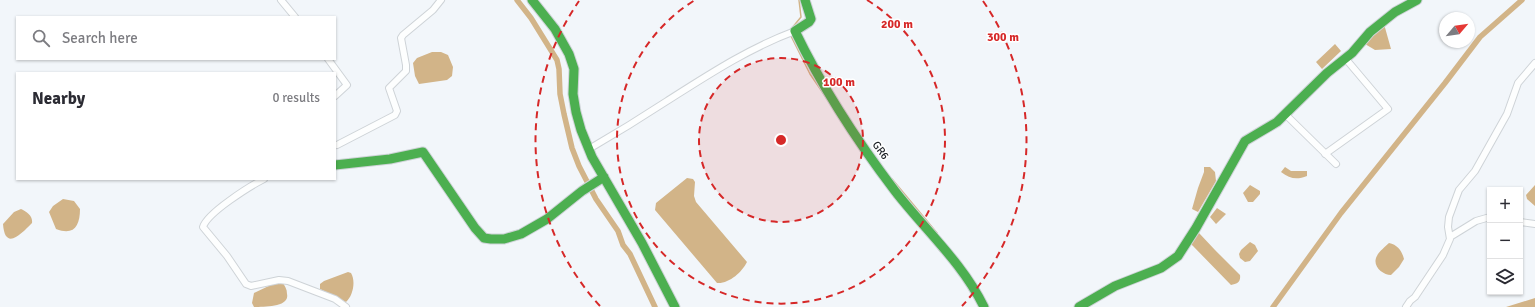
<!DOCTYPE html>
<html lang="en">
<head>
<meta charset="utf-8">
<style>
	body { margin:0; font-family:Signika,sans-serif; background:#f7f7f7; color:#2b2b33 }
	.controls { position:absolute; right:12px; bottom:12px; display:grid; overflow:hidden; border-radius:0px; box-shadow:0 1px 3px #0004 }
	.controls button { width:36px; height:36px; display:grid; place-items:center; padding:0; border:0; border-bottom:1px solid #e1e1e2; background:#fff; color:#2b2b33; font:20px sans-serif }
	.compass { position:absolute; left:1439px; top:12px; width:36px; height:36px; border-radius:50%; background:#fff; box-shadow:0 1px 3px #0004; rotate:61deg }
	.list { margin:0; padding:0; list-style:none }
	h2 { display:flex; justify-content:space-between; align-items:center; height:52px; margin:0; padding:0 16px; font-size:17px }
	h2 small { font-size:13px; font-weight:400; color:#7c7c81 }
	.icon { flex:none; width:22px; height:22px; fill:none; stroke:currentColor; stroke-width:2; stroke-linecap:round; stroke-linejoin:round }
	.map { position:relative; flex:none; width:1535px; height:307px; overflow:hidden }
	.search { position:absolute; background:#fff; box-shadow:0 1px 3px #0004; left:16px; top:16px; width:320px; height:44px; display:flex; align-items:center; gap:10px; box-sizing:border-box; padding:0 14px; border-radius:0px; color:#7c7c81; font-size:15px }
	.panel { position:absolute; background:#fff; box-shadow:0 1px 3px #0004; left:16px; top:72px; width:320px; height:108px; border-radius:0px }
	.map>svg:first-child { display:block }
	.water { fill:#d2b488 }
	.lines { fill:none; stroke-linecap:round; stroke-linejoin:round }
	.stream { stroke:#d2b488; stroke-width:1.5 }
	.canal { stroke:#d2b488; stroke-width:5.5 }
	.street-casing { stroke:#ced3d7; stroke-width:8 }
	.fast-casing { stroke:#ced3d7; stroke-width:11 }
	.street { stroke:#fdfefe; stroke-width:6 }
	.fast { stroke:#4caf50; stroke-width:9 }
	.ring { fill:none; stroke:#d62828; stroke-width:2; stroke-dasharray:7 5 }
	.labels { text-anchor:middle; stroke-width:3; stroke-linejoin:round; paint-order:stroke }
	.street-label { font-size:11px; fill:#1b2025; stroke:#fff }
	.centre { fill:#d62828; stroke:#fff; stroke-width:2 }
	.ring-label { font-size:12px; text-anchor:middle; font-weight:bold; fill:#d62828; stroke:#fff; stroke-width:3; stroke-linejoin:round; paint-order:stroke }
</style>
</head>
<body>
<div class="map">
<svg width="1535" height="307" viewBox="0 0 1535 307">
	<rect width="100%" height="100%" fill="#f2f6fa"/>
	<!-- water -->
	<path class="water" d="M1384,24L1391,49L1375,50L1365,44L1379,25Z
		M1335,44L1341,51L1322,69L1316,62Z
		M432,52H441L448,55L453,67L452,76L447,80L419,84L415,76L413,63L417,58Z
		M1204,167H1210L1215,172L1216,181L1198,212L1192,209L1198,188L1204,172Z
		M1285,167L1291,171H1307V176C1297,180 1290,179 1281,172Z
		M687,178L693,179L695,182L694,196L696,202L747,262C742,272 729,284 717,283L655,210L656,203Z
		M1250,185L1260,191V194L1253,202H1248L1243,193Z
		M1535,185V206L1527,199L1526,195Z
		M63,199L74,201L80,209C80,226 74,236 56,229L49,212L53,206Z
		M1217,208L1226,214L1216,224L1210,217Z
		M21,209C27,212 33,216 32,223C22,233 5,252 3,224L14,212Z
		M1197,232L1199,233L1215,250L1240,275C1241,282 1237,284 1231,285L1193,246L1190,243Z
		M1250,242L1255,245L1258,251L1250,261L1245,262L1240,258L1239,254L1241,250Z
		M1389,243C1398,245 1402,251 1404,259L1399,267L1391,275C1383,275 1373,267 1376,258C1378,252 1385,247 1389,243Z
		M348,272L351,273C356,281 353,296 346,302L320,289V284L324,281Z
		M282,282C285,286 287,289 287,294C290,307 265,307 254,307L252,303L254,293L275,283Z
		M1535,298V307H1506Z"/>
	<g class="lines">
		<!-- stream -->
		<path class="stream" d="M792,28L801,17L799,0
			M791,36L810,74L832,106
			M892,179L937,233
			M894,197L910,215
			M933,242L941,252"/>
		<!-- canal -->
		<path class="canal" d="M517,0L531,18L557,60L559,69L560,94L564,114L572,148L579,166L596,199L618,231L623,245L630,254L655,307
			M1273,307L1341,213L1445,83L1480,37L1522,0"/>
		<!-- street casing -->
		<g class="street-casing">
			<path id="street" d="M281,0L295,17
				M328,59L347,85L335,96
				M1285,114L1336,164
				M337,145L395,115L397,111L389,88L406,71V65L401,38L403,35L433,10L441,0
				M589,149C615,134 641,118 667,101C708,75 749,48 795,31
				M1325,154L1388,109L1345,58
				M264,179C250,186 207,213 203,227L227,256L246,284L251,286L279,280L288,281L335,299L346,307
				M1520,222L1535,224
				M1450,237L1476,221L1490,217
				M1406,307L1410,301L1415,297L1443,255L1450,239L1448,227L1449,217L1459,190L1475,171L1507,114L1518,83L1535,63"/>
		</g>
		<!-- fast casing -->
		<g class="fast-casing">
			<path id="fast" d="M532,0L555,29L569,54L574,69L573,94L576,112L581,130L592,157L642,243L675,307
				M805,0L811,19L809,22L795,31C822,87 857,141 895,191C925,230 962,262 984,307
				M335,165L390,159L423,152L475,228L484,238L491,239H504L521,234L547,219L582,191L604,177
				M1079,307L1115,286L1161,268L1178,256L1196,228L1245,141L1277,122L1327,73L1352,53L1370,32L1395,12L1417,0"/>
		</g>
		<!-- street -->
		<use href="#street" class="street"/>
		<!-- fast -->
		<use href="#fast" class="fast"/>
	</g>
	<!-- distance rings -->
	<circle cx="781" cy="140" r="82" fill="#d62828" fill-opacity=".12"/>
	<g class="ring">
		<circle cx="781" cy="140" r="82"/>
		<path d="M867 0A164 164 0 1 1 695 0"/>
		<path d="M600 306A245 245 0 0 1 579 1M983 1A245 245 0 0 1 962 306"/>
	</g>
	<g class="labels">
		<!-- street labels -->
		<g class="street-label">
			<text transform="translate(881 150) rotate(54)" y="4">GR6</text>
		</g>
	</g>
	<circle cx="781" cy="140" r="6" class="centre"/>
	<g class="ring-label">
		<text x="897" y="28">200 m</text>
		<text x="1003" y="41">300 m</text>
		<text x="839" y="86">100 m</text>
	</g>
</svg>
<div class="controls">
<button>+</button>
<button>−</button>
<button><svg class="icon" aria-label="layers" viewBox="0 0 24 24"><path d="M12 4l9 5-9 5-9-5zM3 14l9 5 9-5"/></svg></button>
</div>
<svg class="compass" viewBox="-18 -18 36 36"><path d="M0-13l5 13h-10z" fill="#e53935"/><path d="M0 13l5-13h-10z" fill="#7c7c81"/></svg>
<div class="search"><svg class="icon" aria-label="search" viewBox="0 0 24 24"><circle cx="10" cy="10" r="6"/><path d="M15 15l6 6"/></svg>Search here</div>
<section class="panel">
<h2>Nearby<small>0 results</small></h2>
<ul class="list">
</ul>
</section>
</div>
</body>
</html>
